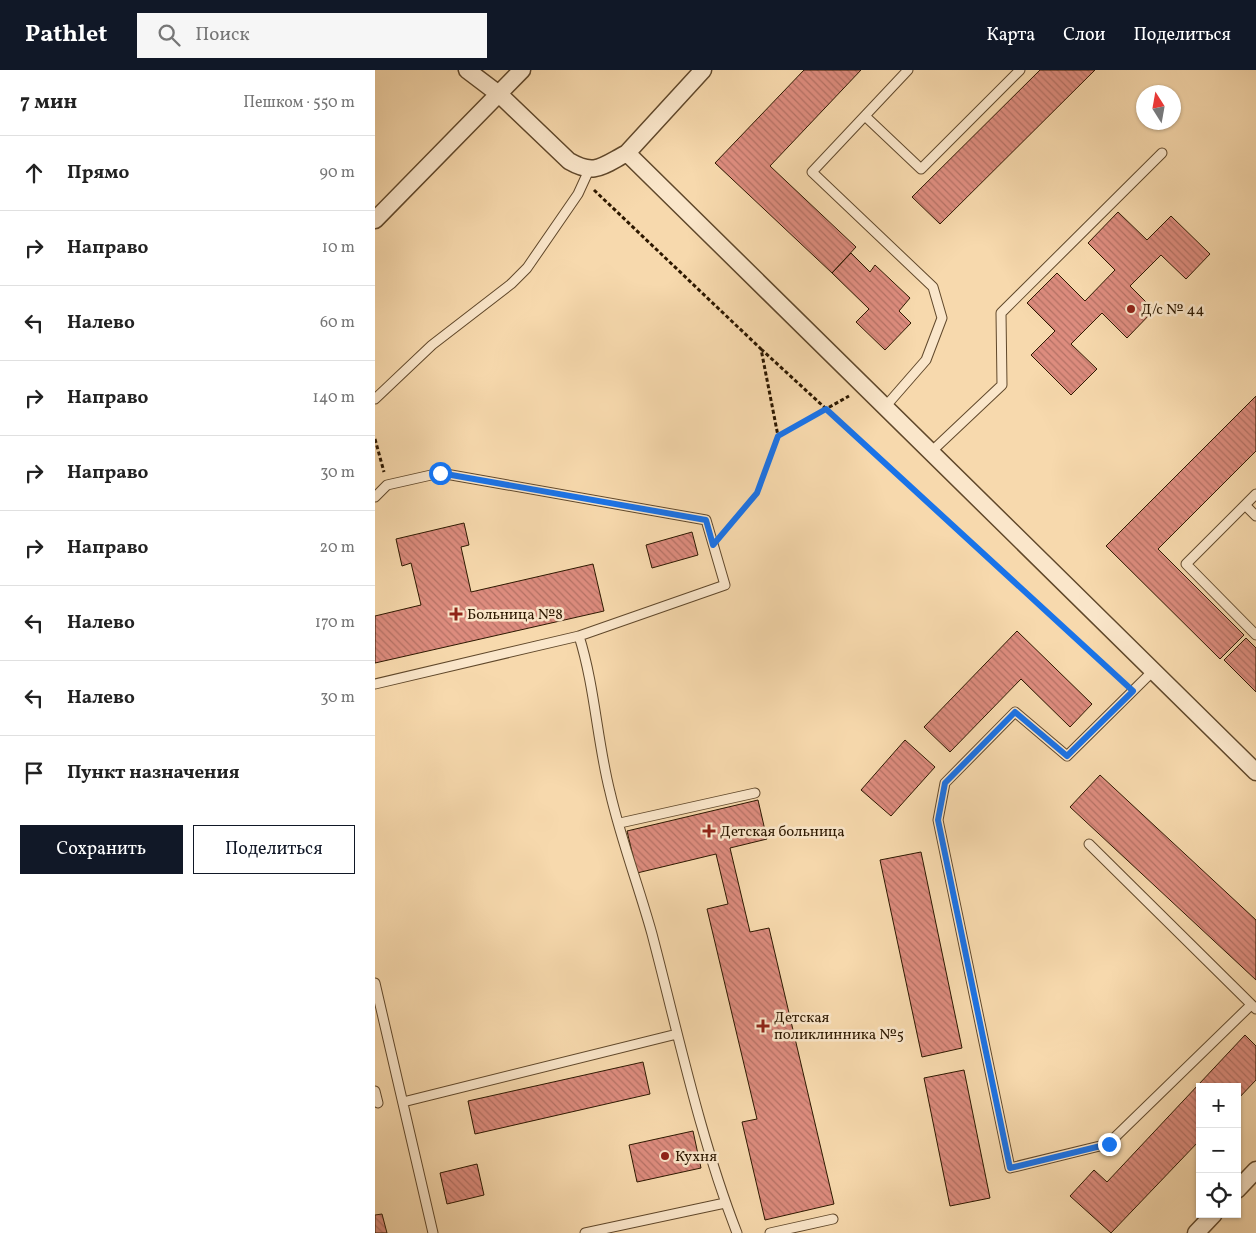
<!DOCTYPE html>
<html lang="ru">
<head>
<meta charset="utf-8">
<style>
	body { margin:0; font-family:Vollkorn,serif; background:#f6f6f6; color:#222 }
	.controls { position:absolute; right:15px; bottom:15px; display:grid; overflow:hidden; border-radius:0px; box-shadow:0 1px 4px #0004 }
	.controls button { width:45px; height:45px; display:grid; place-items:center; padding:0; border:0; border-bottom:1px solid #e0e0e0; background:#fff; color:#222; font:25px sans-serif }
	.compass { position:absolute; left:761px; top:15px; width:45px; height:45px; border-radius:50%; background:#fff; box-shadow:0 1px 4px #0004; rotate:349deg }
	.stop { position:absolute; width:15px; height:15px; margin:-11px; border:4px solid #1a73e8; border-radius:50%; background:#fff }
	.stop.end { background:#1a73e8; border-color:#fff; box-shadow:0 1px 5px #0008 }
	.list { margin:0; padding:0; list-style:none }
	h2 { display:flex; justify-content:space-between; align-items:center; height:65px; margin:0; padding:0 20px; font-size:21px }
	h2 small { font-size:16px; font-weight:400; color:#767676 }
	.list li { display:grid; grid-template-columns:32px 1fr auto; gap:15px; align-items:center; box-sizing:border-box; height:75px; padding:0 20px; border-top:1px solid #e0e0e0 }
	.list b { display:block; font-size:19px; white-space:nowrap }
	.list em { font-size:16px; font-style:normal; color:#767676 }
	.actions { display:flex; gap:10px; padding:15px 20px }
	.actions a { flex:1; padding:11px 0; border:1px solid #111827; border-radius:0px; text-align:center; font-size:18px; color:#111827 }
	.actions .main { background:#111827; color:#fff }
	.icon { flex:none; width:28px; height:28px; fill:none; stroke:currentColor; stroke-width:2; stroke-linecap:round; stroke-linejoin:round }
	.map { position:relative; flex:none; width:881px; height:1163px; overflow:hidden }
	header { display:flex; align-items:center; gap:30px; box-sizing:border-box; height:70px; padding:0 25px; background:#111827; color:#fff }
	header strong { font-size:24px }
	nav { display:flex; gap:28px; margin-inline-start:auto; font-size:18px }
	.search { width:350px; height:45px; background:#f6f6f6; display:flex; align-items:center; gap:12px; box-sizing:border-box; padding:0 18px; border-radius:0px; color:#767676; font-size:19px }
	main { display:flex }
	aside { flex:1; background:#fff }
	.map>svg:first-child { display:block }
	.building { fill:url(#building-back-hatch); stroke:#2d1800 }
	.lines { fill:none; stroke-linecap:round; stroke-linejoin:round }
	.lane-casing { stroke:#60482b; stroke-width:11 }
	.street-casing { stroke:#60482b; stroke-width:19 }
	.path { stroke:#2d1800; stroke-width:3; stroke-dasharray:4 2.5; stroke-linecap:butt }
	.lane { stroke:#fae6ca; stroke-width:9 }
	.street { stroke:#fae6ca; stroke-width:16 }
	.route { stroke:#1a73e8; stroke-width:6 }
	.poi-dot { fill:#8f2418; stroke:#fae6ca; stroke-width:2 }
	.labels { text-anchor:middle; stroke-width:5; stroke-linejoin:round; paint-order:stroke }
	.poi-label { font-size:15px; fill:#2d1800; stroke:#fae6ca; text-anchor:start }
</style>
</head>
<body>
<header>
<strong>Pathlet</strong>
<div class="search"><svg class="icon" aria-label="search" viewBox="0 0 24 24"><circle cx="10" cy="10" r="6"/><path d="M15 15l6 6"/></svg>Поиск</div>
<nav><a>Карта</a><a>Слои</a><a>Поделиться</a></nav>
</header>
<main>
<aside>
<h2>7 мин<small>Пешком · 550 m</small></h2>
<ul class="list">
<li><svg class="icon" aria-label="ahead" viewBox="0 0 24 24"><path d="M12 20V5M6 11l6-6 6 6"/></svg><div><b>Прямо</b></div><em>90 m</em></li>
<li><svg class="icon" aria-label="right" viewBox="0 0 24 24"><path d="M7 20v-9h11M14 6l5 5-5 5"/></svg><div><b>Направо</b></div><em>10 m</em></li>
<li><svg class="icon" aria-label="left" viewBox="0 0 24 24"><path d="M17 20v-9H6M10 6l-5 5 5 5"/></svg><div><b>Налево</b></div><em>60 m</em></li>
<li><svg class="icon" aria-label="right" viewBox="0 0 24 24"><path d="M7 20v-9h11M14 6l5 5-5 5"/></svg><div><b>Направо</b></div><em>140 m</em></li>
<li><svg class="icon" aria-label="right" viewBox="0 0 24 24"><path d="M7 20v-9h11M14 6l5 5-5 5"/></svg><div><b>Направо</b></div><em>30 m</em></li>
<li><svg class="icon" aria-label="right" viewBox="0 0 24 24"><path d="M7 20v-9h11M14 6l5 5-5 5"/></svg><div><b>Направо</b></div><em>20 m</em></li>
<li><svg class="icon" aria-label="left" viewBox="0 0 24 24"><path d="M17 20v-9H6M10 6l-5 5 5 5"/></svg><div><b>Налево</b></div><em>170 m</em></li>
<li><svg class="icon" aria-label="left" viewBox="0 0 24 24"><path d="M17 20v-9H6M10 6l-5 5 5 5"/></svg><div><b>Налево</b></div><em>30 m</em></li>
<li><svg class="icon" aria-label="arrive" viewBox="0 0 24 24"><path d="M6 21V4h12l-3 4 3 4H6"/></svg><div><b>Пункт назначения</b></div></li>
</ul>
<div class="actions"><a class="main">Сохранить</a><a>Поделиться</a></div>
</aside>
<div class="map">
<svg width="881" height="1163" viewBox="0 0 881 1163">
	<defs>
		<pattern id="building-back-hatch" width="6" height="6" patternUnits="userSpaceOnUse" patternTransform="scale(1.25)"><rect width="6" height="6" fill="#dd8c7e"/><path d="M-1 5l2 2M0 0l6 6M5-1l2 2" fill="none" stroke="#b47165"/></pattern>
	</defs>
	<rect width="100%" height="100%" fill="#f7d9ad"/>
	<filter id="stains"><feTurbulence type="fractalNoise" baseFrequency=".004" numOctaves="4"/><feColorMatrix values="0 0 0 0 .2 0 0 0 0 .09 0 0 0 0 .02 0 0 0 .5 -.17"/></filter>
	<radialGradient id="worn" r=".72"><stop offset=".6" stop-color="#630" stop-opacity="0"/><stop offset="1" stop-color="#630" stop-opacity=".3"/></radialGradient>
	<!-- building -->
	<path class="building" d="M429,0H486L395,96L481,177L457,203L340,93Z
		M665,0H720L565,154L537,127Z
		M743,142L772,170L796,146L835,184L811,209L786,185L755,216L779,240L752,268L727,243L696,274L722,299L696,325L656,285L680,261L652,233L682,203L710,231L740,200L713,173Z
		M476,183L495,202L500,195L535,228L524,241L536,253L510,280L481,252L494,239L457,203Z
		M881,326V381L783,479L869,565L845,589L731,476Z
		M89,453L94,475L86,477L96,522L218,494L229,541L0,593V546L46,535L36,493L27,496L21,469Z
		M317,462L323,485L277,498L271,475Z
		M642,561L717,634L695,657L646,609L575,682L549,657Z
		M871,568L881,578V622L849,590Z
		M530,670L560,697L516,746L486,720Z
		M725,705L881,850V910L695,737Z
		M383,730L392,769L355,778L375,862L394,858L459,1134L390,1150L367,1052L382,1049L332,839L353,834L341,784L262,803L252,761Z
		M546,782L587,978L547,987L505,790Z
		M870,965L881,976V1010L862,1030V1017H825V1070L736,1163L695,1126L719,1100L732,1112Z
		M268,992L275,1024L100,1064L93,1031Z
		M589,1000L615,1128L575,1136L549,1008Z
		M318,1061L326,1098L262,1112L254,1075Z
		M102,1094L109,1125L72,1134L65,1103Z
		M7,1144L12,1163H0V1145Z"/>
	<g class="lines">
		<!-- lane casing -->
		<g class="lane-casing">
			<path id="lane" d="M490,46L546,99L645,0
				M0,329L57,275L136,214L152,198L203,124L214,100
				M510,337L551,290L567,248L558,217L437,102L533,0
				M556,382L627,315L626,243L787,83
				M881,424L811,494L881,565
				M0,427L12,415L65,403L331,450L350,515L204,566C220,617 222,671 235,722C246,770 264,817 277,864C303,963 325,1068 362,1163
				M870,435L881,446
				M778,601L692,686L640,642L570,713L563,750L635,1098L733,1074L876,935
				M0,614L204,566
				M245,753L380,723
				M714,774L881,939
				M0,913L58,1163
				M0,1021L3,1033
				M28,1032L302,964
				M210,1163L350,1133
				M395,1163L458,1149"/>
		</g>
		<!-- street casing -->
		<g class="street-casing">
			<path id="street" d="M92,0L125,25L194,91C220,106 227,96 252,83
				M328,0L252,83L881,702
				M0,150L147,0
				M862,1120L881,1100
				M821,1163L839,1144"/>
		</g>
		<!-- path -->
		<path class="path" d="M219,120L386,279L403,366L382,423L348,463
			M386,279L748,612
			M403,366L474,326
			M0,369L9,402"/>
		<!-- lane -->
		<use href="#lane" class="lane"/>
		<!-- street -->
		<use href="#street" class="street"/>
	</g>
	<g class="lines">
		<!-- route -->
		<path class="route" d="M65,403L331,450L338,475L382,423L403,366L451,339L758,621L692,686L640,642L570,713L563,750L635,1098L734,1074"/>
	</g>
	<!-- markers -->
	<g class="poi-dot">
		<circle cx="756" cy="239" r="5"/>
		<path d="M78.5 536.5h5v5h5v5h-5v5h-5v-5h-5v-5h5z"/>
		<path d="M331.5 753.5h5v5h5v5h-5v5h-5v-5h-5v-5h5z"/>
		<path d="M385.5 948.5h5v5h5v5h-5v5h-5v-5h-5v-5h5z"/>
		<circle cx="290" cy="1086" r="5"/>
	</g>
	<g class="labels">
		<!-- poi labels -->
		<g class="poi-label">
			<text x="766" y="244">Д/с № 44</text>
			<text x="92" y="549">Больница №8</text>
			<text x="345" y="766">Детская больница</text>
			<text x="399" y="952">Детская<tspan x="399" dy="17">поликлинника №5</tspan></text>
			<text x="300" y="1091">Кухня</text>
		</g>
	</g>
	<rect width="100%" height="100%" filter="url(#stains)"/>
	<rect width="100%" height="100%" fill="url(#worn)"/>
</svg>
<div class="controls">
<button>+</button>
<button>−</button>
<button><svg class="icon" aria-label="locate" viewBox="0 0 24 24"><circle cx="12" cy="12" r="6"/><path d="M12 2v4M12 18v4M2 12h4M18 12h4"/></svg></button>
</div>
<svg class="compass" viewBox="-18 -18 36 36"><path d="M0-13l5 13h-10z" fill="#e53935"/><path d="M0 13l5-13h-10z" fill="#767676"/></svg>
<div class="stop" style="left:65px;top:403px"></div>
<div class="stop end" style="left:734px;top:1074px"></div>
</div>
</main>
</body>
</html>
